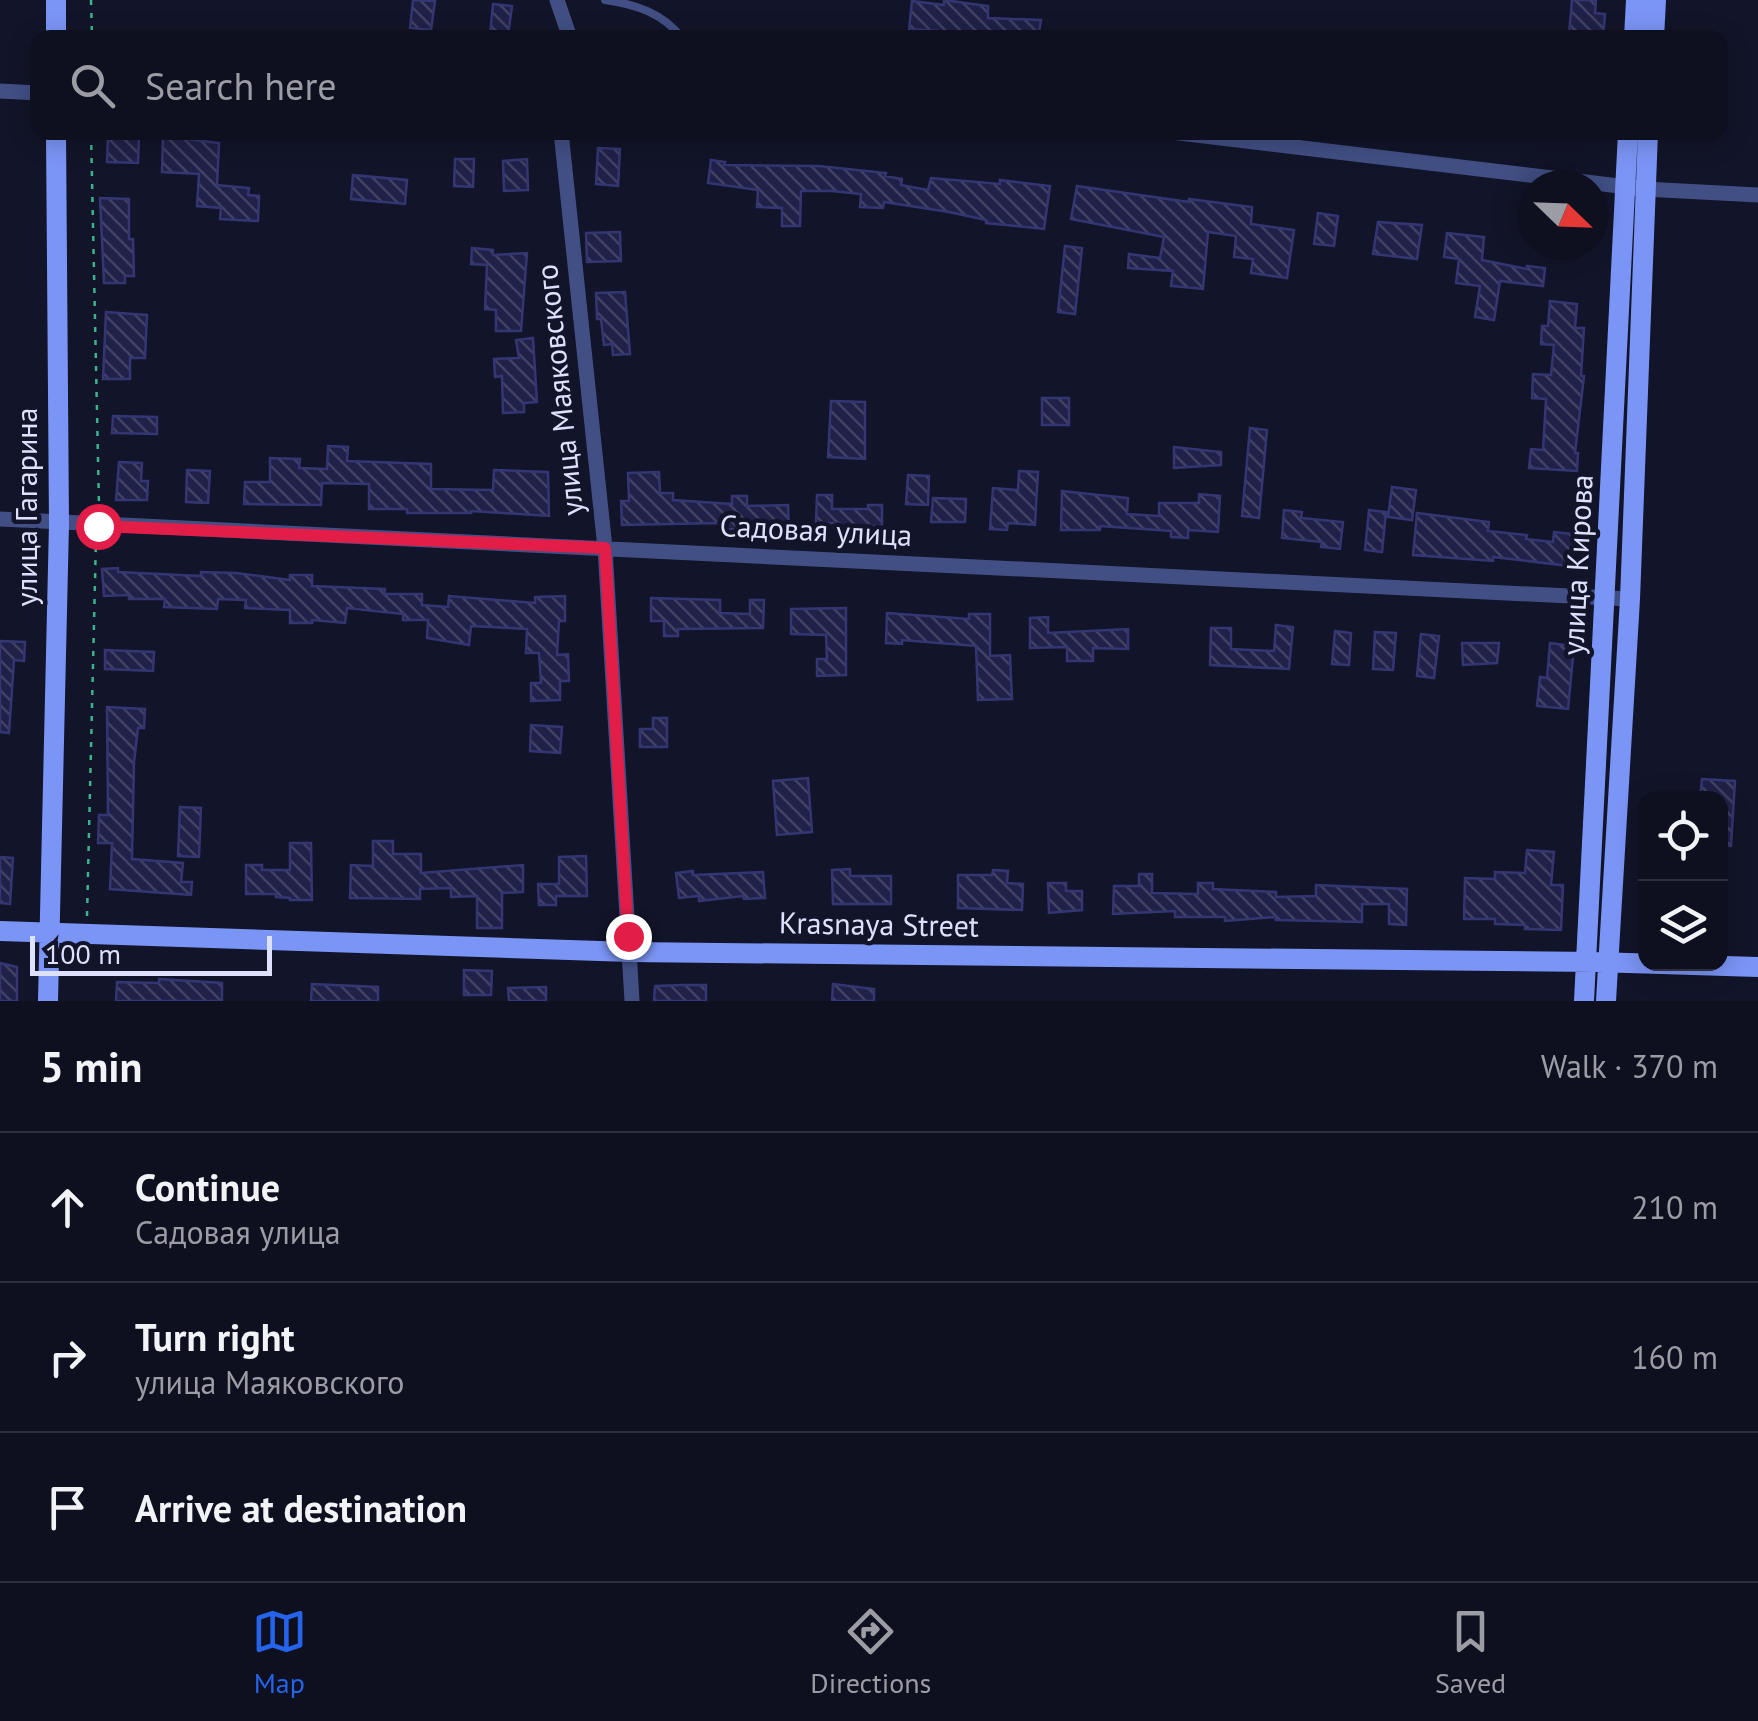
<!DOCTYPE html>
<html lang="en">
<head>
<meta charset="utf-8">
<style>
	body { margin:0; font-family:"PT Sans",sans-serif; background:#1c1d2c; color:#f1f3f6 }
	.controls { position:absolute; right:30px; bottom:30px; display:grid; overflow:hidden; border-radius:20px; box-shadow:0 5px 25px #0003 }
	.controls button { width:90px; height:90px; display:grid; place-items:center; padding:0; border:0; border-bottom:2px solid #2e2f3d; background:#0e0f1f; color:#f1f3f6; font:50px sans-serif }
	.compass { position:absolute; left:1518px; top:170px; width:90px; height:90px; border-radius:50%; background:#0e0f1f; box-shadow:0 5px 25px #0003; rotate:113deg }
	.scale { position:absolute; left:30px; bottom:25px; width:242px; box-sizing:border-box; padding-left:10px; border:5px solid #dde1fd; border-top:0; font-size:28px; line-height:35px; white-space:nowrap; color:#dde1fd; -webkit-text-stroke:8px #121429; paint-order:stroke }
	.stop { position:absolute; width:30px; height:30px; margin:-22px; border:8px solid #e11d48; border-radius:50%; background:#fff }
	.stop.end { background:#e11d48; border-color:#fff; box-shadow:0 2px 10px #0008 }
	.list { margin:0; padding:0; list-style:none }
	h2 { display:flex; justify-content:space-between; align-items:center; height:130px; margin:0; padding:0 40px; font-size:42px }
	h2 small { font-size:32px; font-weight:400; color:#9b9ca4 }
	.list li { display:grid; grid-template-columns:65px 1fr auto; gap:30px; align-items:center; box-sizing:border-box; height:150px; padding:0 40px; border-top:2px solid #2e2f3d }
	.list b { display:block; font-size:38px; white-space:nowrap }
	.list p { margin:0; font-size:32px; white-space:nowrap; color:#9b9ca4 }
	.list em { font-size:32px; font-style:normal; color:#9b9ca4 }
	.icon { flex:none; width:55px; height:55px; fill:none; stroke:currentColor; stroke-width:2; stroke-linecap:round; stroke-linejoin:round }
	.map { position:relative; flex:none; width:1758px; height:1001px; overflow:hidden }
	.search { position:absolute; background:#0e0f1f; box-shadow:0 5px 25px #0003; left:30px; right:30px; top:30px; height:110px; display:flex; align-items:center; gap:25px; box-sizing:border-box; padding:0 35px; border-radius:20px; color:#9b9ca4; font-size:38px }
	.sheet { height:580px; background:#0e0f1f }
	nav { display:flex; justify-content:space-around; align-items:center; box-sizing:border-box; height:140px; border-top:2px solid #2e2f3d; background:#0e0f1f; font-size:28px; color:#9b9ca4 }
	nav a { display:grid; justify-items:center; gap:5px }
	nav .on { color:#2563eb }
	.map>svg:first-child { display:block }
	.building { fill:url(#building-back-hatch); stroke:#343673; stroke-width:2.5 }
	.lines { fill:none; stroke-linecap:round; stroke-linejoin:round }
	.path { stroke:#3ab48f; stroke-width:2.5; stroke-dasharray:5 8; stroke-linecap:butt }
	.lane { stroke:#414f84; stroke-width:8 }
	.street { stroke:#414f84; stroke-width:15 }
	.secondary { stroke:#7b95f6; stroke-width:20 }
	.route { stroke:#e11d48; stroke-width:12 }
	.labels { text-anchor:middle; stroke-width:9; stroke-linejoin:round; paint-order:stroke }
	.street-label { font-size:30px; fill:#dde1fd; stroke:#121429 }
</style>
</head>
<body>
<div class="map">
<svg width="1758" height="1001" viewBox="0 0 1758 1001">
	<defs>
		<pattern id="building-back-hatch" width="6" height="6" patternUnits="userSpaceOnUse" patternTransform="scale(2.5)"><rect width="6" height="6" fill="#202148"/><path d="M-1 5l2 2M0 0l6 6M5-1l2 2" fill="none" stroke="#404163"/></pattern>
	</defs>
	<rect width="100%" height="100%" fill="#121429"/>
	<!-- building -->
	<path class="building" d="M413,0L435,1L431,30L410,28Z
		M944,0L988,6V18L1041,20L1038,38H966V33L909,29L912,1L944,5Z
		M1572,0H1596L1595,13L1605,14L1603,37L1569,34Z
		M493,4L512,6L508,36L490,34Z
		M108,136L139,137L138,163L107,162Z
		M163,136L219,143L217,185L249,188L248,195L259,196L258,221L220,219L221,208L197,206L199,174L162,172Z
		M598,148L620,149L618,186L596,184Z
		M455,159H474L473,187L454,186Z
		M527,159L528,190L504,191L503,161Z
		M711,160L725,162L724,165L819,166L886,173L885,176L902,179L901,185L928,190L931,178L1000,184V180L1050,186L1044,229L986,223V220L949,212L884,202L883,208L860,207L861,194L832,191H801L800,226H782V208L757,207L758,190L708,183Z
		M353,175L407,180L405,204L351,199Z
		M1077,186L1189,202V199L1252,207L1251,224L1294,230L1287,278L1251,273L1253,259L1234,257L1236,236L1208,232L1203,289L1171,286L1173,271L1128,268L1129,254L1160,258L1164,237L1071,219Z
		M100,198L129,199V239H133L134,276H125V283H104Z
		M1318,213L1338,216L1334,246L1314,244Z
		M1378,222L1422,225L1417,259L1373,254Z
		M620,232L621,261L587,262L586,233Z
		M1447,233L1484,237L1482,260L1527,269V266L1545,268L1543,286L1500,281L1494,320L1475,317L1480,286L1456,283L1459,259L1444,257Z
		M1065,246L1082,248L1075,314L1058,312Z
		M472,248L493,250V255L527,253L521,331H496V310L485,309L487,265L471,264Z
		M625,292L630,354L613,355L612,344L604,345L601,319H597L596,293Z
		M1550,301L1577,304L1575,328H1584L1581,376H1584L1575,453H1578L1577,471L1529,468L1531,449L1543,450L1546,399L1532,398L1533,374L1551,375L1554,345L1541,344L1542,326H1548Z
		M106,312L147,315L145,358H130V379H103Z
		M533,338L537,402L524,403V412L503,413L502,376L495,377L494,359L519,358L516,340Z
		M1042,398H1069V425H1042Z
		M831,401L865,402V459L828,457Z
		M113,416L157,417V434L112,433Z
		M1250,428L1267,430L1259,518L1242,516Z
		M328,446L348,447L347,461L431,464V489L493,490L494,470L548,472L549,516L471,511V513H407V509H369V484L322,483L321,505L244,504L245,482H270V458L300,459L299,468L327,469Z
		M1174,447L1221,452V465L1174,468Z
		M119,462L142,463L141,481H148L147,500H116Z
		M187,470L210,471L208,503L186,502Z
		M1019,471L1038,472L1035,525L1008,523L1007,530L990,529L993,488L1018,490Z
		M659,472L660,493H673V500L732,504V496H747V506L788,505L789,530L722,529V523L622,525L621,501H629L628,473Z
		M908,475L929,476L928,505L906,504Z
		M1392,487L1416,490L1412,520L1388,517Z
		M1062,491L1128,498L1127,514L1159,516V503H1199V494L1220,496L1218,532L1188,530V538L1171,537V531L1100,526V530H1061Z
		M817,495H832V509H868V505H882V526H859V533H839L840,523H816Z
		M933,498L966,499L965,522H931Z
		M1284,510L1302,512L1301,518L1343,522L1340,549L1321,547L1322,542L1282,538Z
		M1369,510L1386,512L1382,552L1365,550Z
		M1417,513L1489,522L1488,531L1527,535L1526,539L1553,542L1554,532L1574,534L1570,566L1493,557V561L1413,555Z
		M118,568V572L201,576V572L236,573L290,580V575H312V586L385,589L384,594H422V605L448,607L449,596L535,603V597L565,596V621H559L557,655L568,654L569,681H560V700L531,701V683H541L539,653H526L527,629L471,626L469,645L427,638L428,620H403V614L347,608L345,623L312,620V623H290V610L245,608L246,600L218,599L217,609L164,607L165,599H129V595L104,596L102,569Z
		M651,598L720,600V613L750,614V600H764L763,628L678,629V636H664V621H651Z
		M846,608V675L817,676V659H827L826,635L791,634V609Z
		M887,613L969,619V614H990V656L1010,655L1012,699L978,700L976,646L902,640V644L886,643Z
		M1048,617V633L1128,629V649L1093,648V661H1067V647L1030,648V618Z
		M1276,625L1293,627L1289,669L1210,665L1211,628H1231V649L1274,651Z
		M1335,631L1351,633L1349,665L1332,664Z
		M1375,632L1396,633L1393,670L1373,669Z
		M1421,634L1439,636L1434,678L1417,676Z
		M0,641L25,642L24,661L14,660L9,733L0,732Z
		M1462,643H1499L1497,663L1463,665Z
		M1550,643L1574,646L1568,709L1537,706L1540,677L1547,678Z
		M105,650L154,652L153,671L105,669Z
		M107,707L145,709L144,728H138L134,762L132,859L183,863L181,882H192L191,895L110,889L112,843H98L99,815H108Z
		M653,718H667V747H640V729H653Z
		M531,725L562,727L560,753L530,751Z
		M808,778L812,832L777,835L773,781Z
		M1702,779L1735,781L1731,846L1720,845V798H1700Z
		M180,807L201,808L199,857L178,856Z
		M373,841H393V854H421V873L523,865V892L502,893V928H477V896L451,897V888L420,889V899L350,898L351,865L373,866Z
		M290,843H311L312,900H290V898L276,897V894H246V865H262V870H290Z
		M1527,850L1554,852L1551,885H1563L1561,930L1525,929V925L1495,924V919H1464L1465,878L1495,879V872L1525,873Z
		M586,856L587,896H556V905H539L538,884H559V857Z
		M0,857L13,858L10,904L0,903Z
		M850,869V876H891V904H833L832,870Z
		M993,870L1008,871L1007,883L1023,884L1022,910L958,908V875H992Z
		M693,871V875L763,872L765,898L744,899L743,896L699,901V896L679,898L676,873Z
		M1139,874H1152V893L1198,894V883H1213V889L1276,892V897L1316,896V885L1407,889L1406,925L1389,924V904H1362V922L1276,920V917L1225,921V917H1175V911L1113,914L1114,886H1139Z
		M1048,883H1066V891H1082V910L1049,913Z
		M0,963L17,967V1001H0Z
		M464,970L492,971L491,995H464Z
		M159,979L222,983V1001H116L117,982L159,983Z
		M312,984L378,987V1001H311Z
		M833,984L874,989V1001H832Z
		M682,985H706V1001H654L655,986Z
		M546,987V1001H509L508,988Z"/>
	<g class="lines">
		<!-- path -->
		<path class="path" d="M91,0L92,38
			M91,132L99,506
			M87,916L96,539"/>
		<!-- lane -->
		<path class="lane" d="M605,0C635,4 663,13 682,38"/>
		<!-- street -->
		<path class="street" d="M557,0L570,38
			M0,91L38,93
			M561,132L605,548L632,1001
			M1171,132L1644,189L1758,195
			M0,519L1630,599"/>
		<!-- secondary -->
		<path class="secondary" d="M56,38V0
			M1634,38L1636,0
			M1654,38L1656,0
			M0,931L630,952L1596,962L1758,967
			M48,1001L59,524L56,132
			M1584,1001L1628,132
			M1606,1001L1630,599L1648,132"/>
	</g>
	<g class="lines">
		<!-- route -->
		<path class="route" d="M98,526L605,548L628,936"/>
	</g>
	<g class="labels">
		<!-- street labels -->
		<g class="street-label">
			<text transform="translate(560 390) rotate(-96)" y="10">улица Маяковского</text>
			<text transform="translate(27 507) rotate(-90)" y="10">улица Гагарина</text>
			<text transform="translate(816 531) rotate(3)" y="10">Садовая улица</text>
			<text transform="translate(1578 565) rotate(-87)" y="10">улица Кирова</text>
			<text transform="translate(879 925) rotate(1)" y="10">Krasnaya Street</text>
		</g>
	</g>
</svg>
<div class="controls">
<button><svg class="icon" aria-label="locate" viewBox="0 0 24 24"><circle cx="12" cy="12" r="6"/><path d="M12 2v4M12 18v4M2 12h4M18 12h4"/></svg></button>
<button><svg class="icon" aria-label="layers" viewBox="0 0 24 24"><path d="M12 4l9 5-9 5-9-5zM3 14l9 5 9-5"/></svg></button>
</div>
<svg class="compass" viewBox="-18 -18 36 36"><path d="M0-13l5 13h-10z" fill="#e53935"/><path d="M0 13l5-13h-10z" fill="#9b9ca4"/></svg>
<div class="scale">100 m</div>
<div class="stop" style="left:98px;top:526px"></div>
<div class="stop end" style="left:628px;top:936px"></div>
<div class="search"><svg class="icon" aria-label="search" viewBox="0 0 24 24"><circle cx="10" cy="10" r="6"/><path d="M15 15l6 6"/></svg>Search here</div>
</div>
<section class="sheet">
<h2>5 min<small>Walk · 370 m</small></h2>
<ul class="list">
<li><svg class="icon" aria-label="ahead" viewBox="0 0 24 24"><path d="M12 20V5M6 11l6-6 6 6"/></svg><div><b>Continue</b><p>Садовая улица</p></div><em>210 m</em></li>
<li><svg class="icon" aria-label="right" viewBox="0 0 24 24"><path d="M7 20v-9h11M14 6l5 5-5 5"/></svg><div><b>Turn right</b><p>улица Маяковского</p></div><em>160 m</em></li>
<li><svg class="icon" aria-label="arrive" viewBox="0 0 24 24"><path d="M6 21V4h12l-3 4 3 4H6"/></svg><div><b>Arrive at destination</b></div></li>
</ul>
</section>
<nav>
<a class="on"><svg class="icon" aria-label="map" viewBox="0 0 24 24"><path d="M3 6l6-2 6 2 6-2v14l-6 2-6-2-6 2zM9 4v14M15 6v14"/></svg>Map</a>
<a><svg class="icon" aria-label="directions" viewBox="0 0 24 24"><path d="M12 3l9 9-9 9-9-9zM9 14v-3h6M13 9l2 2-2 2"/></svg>Directions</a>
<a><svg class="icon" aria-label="saved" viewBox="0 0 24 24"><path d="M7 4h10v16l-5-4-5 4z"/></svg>Saved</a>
</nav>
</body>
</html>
